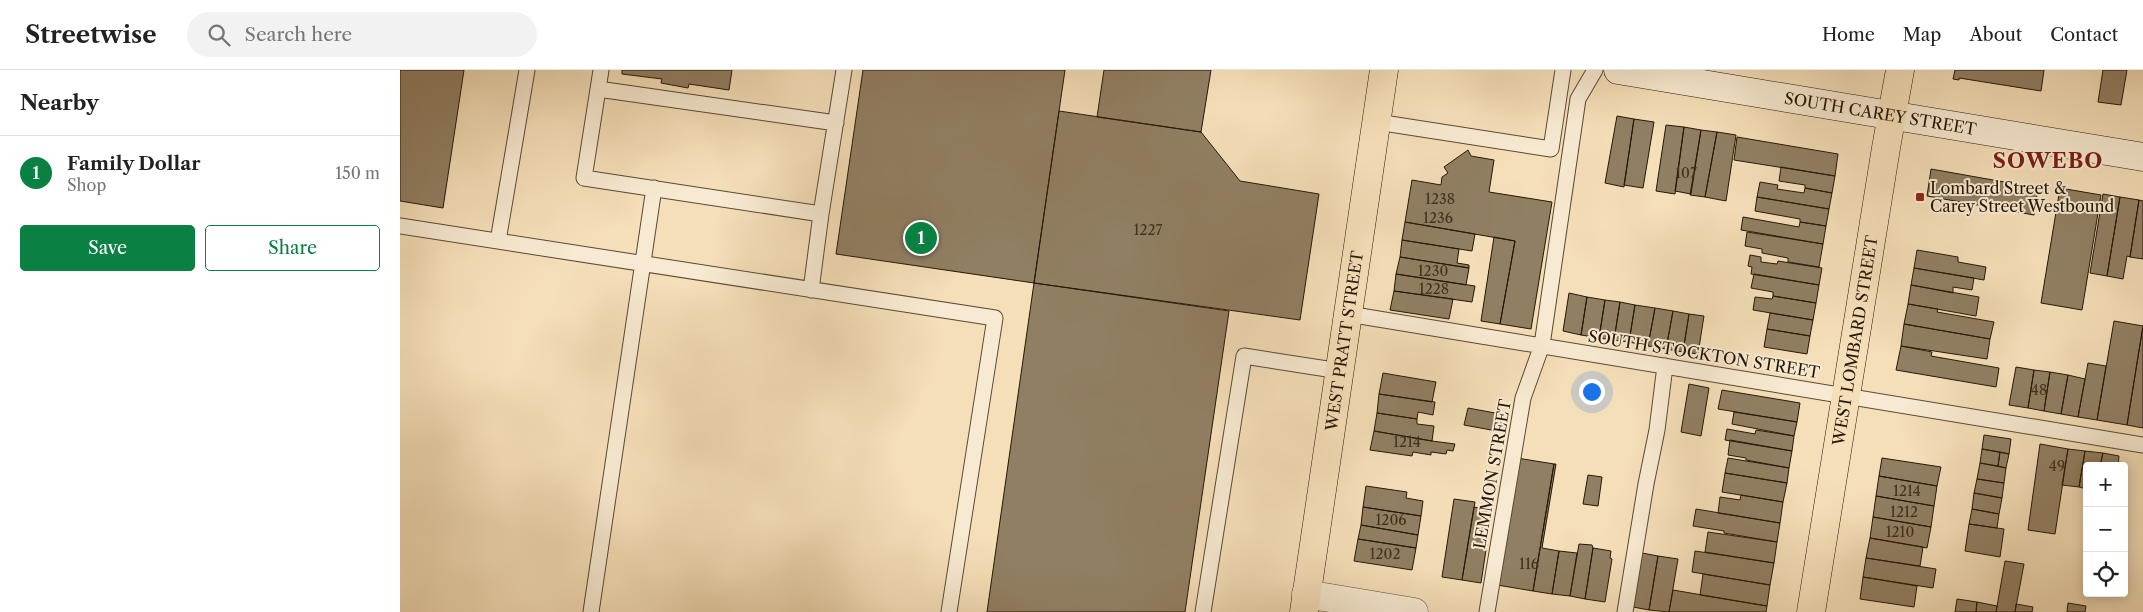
<!DOCTYPE html>
<html lang="en">
<head>
<meta charset="utf-8">
<style>
	body { margin:0; font-family:"Libre Caslon Text",serif; background:#f2f2f2; color:#222 }
	.controls { position:absolute; right:15px; bottom:15px; display:grid; overflow:hidden; border-radius:5px; box-shadow:0 2px 12px #0003 }
	.controls button { width:45px; height:45px; display:grid; place-items:center; padding:0; border:0; border-bottom:1px solid #e0e0e0; background:#fff; color:#222; font:25px sans-serif }
	.you { position:absolute; left:1191px; top:321px; width:18px; height:18px; margin:-12px; border:4px solid #fff; border-radius:50%; background:#1a73e8; box-shadow:0 0 0 8px #1a73e833 }
	.badge { display:grid; place-items:center; width:32px; height:32px; border-radius:50%; background:#0b8043; color:#fff; font-size:16px; font-weight:700 }
	.pin { position:absolute; translate:-50% -50%; border:2px solid #fff; box-shadow:0 1px 5px #0006 }
	.list { margin:0; padding:0; list-style:none }
	h2 { display:flex; justify-content:space-between; align-items:center; height:65px; margin:0; padding:0 20px; font-size:21px }
	h2 small { font-size:16px; font-weight:400; color:#767676 }
	.list li { display:grid; grid-template-columns:32px 1fr auto; gap:15px; align-items:center; box-sizing:border-box; height:75px; padding:0 20px; border-top:1px solid #e0e0e0 }
	.list b { display:block; font-size:19px; white-space:nowrap }
	.list p { margin:0; font-size:16px; white-space:nowrap; color:#767676 }
	.list em { font-size:16px; font-style:normal; color:#767676 }
	.actions { display:flex; gap:10px; padding:15px 20px }
	.actions a { flex:1; padding:11px 0; border:1px solid #0b8043; border-radius:5px; text-align:center; font-size:18px; color:#0b8043 }
	.actions .main { background:#0b8043; color:#fff }
	.icon { flex:none; width:28px; height:28px; fill:none; stroke:currentColor; stroke-width:2; stroke-linecap:round; stroke-linejoin:round }
	.map { position:relative; flex:none; width:1743px; height:542px; overflow:hidden }
	header { display:flex; align-items:center; gap:30px; box-sizing:border-box; height:70px; padding:0 25px; background:#fff; border-bottom:1px solid #e0e0e0 }
	header strong { font-size:24px }
	nav { display:flex; gap:28px; margin-inline-start:auto; font-size:18px }
	.search { width:350px; height:45px; background:#f2f2f2; display:flex; align-items:center; gap:12px; box-sizing:border-box; padding:0 18px; border-radius:28px; color:#767676; font-size:19px }
	main { display:flex }
	aside { flex:1; background:#fff }
	.map>svg:first-child { display:block }
	.building { fill:#917f63; stroke:#251706 }
	.lines { fill:none; stroke-linecap:round; stroke-linejoin:round }
	.lane-casing { stroke:#594933; stroke-width:17 }
	.street-casing { stroke:#594933; stroke-width:29 }
	.secondary-casing { stroke:#251706; stroke-width:29 }
	.primary-casing { stroke:#251706; stroke-width:29 }
	.lane { stroke:#f8ead2; stroke-width:15 }
	.street { stroke:#f8ead2; stroke-width:28 }
	.secondary { stroke:#f8ead2; stroke-width:28 }
	.primary { stroke:#f5dfb9; stroke-width:28 }
	.poi-dot { fill:#8f2418; stroke:#f8ead2; stroke-width:2 }
	.labels { text-anchor:middle; stroke-width:4; stroke-linejoin:round; paint-order:stroke }
	.number-label { font-size:14px; fill:#40311d }
	.street-label { font-size:16px; fill:#251706; stroke:#f8ead2 }
	.poi-label { font-size:16px; fill:#251706; stroke:#f8ead2; text-anchor:start }
	.district-label { font-size:21px; font-weight:bold; letter-spacing:1px; fill:#7a1f14; stroke:#f8ead2 }
</style>
</head>
<body>
<header>
<strong>Streetwise</strong>
<div class="search"><svg class="icon" aria-label="search" viewBox="0 0 24 24"><circle cx="10" cy="10" r="6"/><path d="M15 15l6 6"/></svg>Search here</div>
<nav><a>Home</a><a>Map</a><a>About</a><a>Contact</a></nav>
</header>
<main>
<aside>
<h2>Nearby<small></small></h2>
<ul class="list">
<li><span class="badge">1</span><div><b>Family Dollar</b><p>Shop</p></div><em>150 m</em></li>
</ul>
<div class="actions"><a class="main">Save</a><a>Share</a></div>
</aside>
<div class="map">
<svg width="1743" height="542" viewBox="0 0 1743 542">
	<rect width="100%" height="100%" fill="#f5dfb9"/>
	<filter id="stains"><feTurbulence type="fractalNoise" baseFrequency=".004" numOctaves="4"/><feColorMatrix values="0 0 0 0 .2 0 0 0 0 .09 0 0 0 0 .02 0 0 0 .5 -.17"/></filter>
	<radialGradient id="worn" r=".72"><stop offset=".6" stop-color="#630" stop-opacity="0"/><stop offset="1" stop-color="#630" stop-opacity=".3"/></radialGradient>
	<!-- building -->
	<path class="building" d="M0,0H64L43,138L0,131Z
		M222,0H332L329,20L289,14L288,18L261,13L262,9L222,4Z
		M463,0H665L634,213L436,184Z
		M704,0H811L801,62L697,47Z
		M1555,0H1644L1641,21L1559,8V10L1553,9Z
		M1703,0H1727L1721,35L1698,32Z
		M659,41L801,62L840,111L919,124L900,250L634,213Z
		M1217,46L1234,49L1224,117L1205,113Z
		M1234,49L1254,52L1243,118L1224,115Z
		M1266,55L1284,57L1275,124L1256,121Z
		M1284,57L1301,60L1291,124L1275,121Z
		M1301,60L1317,62L1305,127L1290,125Z
		M1317,62L1336,65L1326,131L1305,127Z
		M1337,67L1438,84L1435,106L1334,90Z
		M1068,80L1071,86L1094,90L1089,122L1152,132L1131,259L1100,254L1115,171L1005,152L1012,110L1041,115L1042,107L1048,103L1044,97Z
		M1381,97L1435,106L1432,123L1405,118V115L1379,111Z
		M1531,99L1638,118L1634,145L1527,126Z
		M1360,112L1378,115L1377,119L1404,123L1405,118L1432,123L1429,139L1357,127Z
		M1660,118L1701,125L1682,240L1641,233Z
		M1703,124L1720,127L1707,206L1690,203Z
		M1357,127L1429,139L1426,156L1400,152V149L1355,141Z
		M1720,127L1739,130L1730,187L1727,186L1723,209L1707,206Z
		M1739,130L1743,131V189L1730,187Z
		M1343,147L1399,157L1400,152L1426,156L1423,174L1341,160Z
		M1005,152L1075,164L1072,181L1002,170Z
		M1347,162L1423,174L1419,197L1388,192V188L1362,183V179L1345,176Z
		M1094,167L1115,171L1100,254L1081,251Z
		M1002,170L1059,179L1057,193L1069,195V198L1000,187Z
		M1517,180L1558,187V192L1586,197L1584,210L1514,198Z
		M1350,185L1361,187V192L1377,194L1378,191L1422,198L1419,215L1351,204L1352,197L1348,196Z
		M1000,187L1069,198L1066,215L996,204Z
		M1514,198L1574,208L1572,220L1553,217V223L1511,215Z
		M996,204L1075,216L1072,232L994,221Z
		M1354,204L1419,215L1416,233L1373,226V222L1351,218Z
		M634,213L829,241L785,542H587Z
		M1511,215L1579,227L1576,246L1508,234Z
		M994,221L1053,229L1049,249L990,240Z
		M1169,223L1187,227L1181,265L1163,261Z
		M1373,226L1416,233L1413,250L1353,240L1355,227L1372,229Z
		M1187,227L1205,230L1199,268L1181,265Z
		M1205,230L1220,232L1214,270L1199,268Z
		M1220,232L1235,235L1229,272L1214,270Z
		M1508,234L1538,239L1537,242L1594,252L1590,269L1504,254Z
		M1235,235L1255,238L1248,276L1229,272Z
		M1255,238L1273,241L1266,279L1248,276Z
		M1273,241L1289,244L1283,282L1266,279Z
		M1370,243L1413,250L1410,266L1367,259Z
		M1289,244L1304,246L1298,284L1283,282Z
		M1714,251L1743,256L1727,355L1697,350Z
		M1504,254L1590,269L1587,289L1501,276Z
		M1743,256V358L1727,355Z
		M1367,259L1410,266L1407,284L1364,277Z
		M1501,276L1532,282L1531,286L1599,298L1596,317L1496,300Z
		M1688,293L1706,296L1697,350L1678,347Z
		M1616,297L1634,300L1628,338L1609,335Z
		M1634,300L1650,302L1644,341L1628,338Z
		M1650,302L1668,305L1661,344L1644,341Z
		M983,303L1036,312L1032,332L979,324Z
		M1668,305L1685,309L1678,347L1661,344Z
		M1289,314L1309,318L1301,366L1281,362Z
		M1322,320L1400,333L1397,352L1318,339Z
		M979,324L1035,332L1033,345L1018,342L1017,349L977,343Z
		M1068,338L1106,345L1102,362L1064,355Z
		M1334,342L1397,352L1394,366L1332,354Z
		M977,343L1017,349V354L1034,356L1032,371L974,361Z
		M1327,359L1355,364L1356,360L1394,366L1392,381L1325,370Z
		M974,361L1032,371L1055,374L1053,381L1047,380L1046,384L1031,382V385L1013,382L1012,386L970,380Z
		M1584,365L1611,369L1609,384L1582,379Z
		M1330,370L1392,381L1389,398L1346,390V388L1328,385Z
		M1640,374L1668,379L1655,464L1628,460Z
		M1582,379L1600,382L1598,396L1580,393Z
		M1668,379L1685,381L1679,417L1662,415Z
		M1685,381L1703,383L1700,396H1687V419L1679,417Z
		M1600,382L1609,384L1606,398L1598,396Z
		M1703,383L1719,386L1718,396H1700Z
		M1117,388L1154,394L1133,521L1097,515Z
		M1328,388L1389,398L1387,413L1325,403Z
		M1482,388L1541,397L1537,416L1479,406Z
		M1580,393L1606,398L1604,413L1577,409Z
		M1154,394H1156L1142,478L1159,481L1152,524L1133,521Z
		M1325,403L1387,413L1383,432L1322,422Z
		M1188,405L1202,407L1198,436L1183,434Z
		M1479,406L1537,416L1534,436L1476,426Z
		M1577,409L1604,413L1602,428L1574,423Z
		M966,416L1007,422L1006,428L1023,431L1021,446L963,437Z
		M1574,423L1602,428L1599,444L1572,439Z
		M1341,425L1383,432L1380,453L1318,443L1320,427L1340,430Z
		M1476,426L1534,436L1531,457L1473,447Z
		M1054,429L1075,432L1062,510L1042,507Z
		M963,437L1021,446L1018,465L961,455Z
		M1074,437L1092,440L1081,513L1062,510Z
		M1296,439L1380,453L1377,472L1324,463V461L1293,456Z
		M1572,439L1599,444L1597,458L1569,454Z
		M1473,447L1531,457L1527,478L1470,468Z
		M1569,454L1604,459L1600,487L1565,481Z
		M961,455L1018,465L1016,478L958,469Z
		M1308,462L1377,472L1374,493L1305,482Z
		M1470,468L1523,477L1520,496L1466,488Z
		M958,469L1016,478L1012,500L954,491Z
		M1179,474L1192,475L1193,478L1185,529L1170,526Z
		M1193,478L1211,481L1210,488L1212,489L1205,532L1185,529Z
		M1159,481L1177,483L1170,526L1152,524Z
		M1295,481L1374,493L1370,515L1292,502Z
		M1242,483L1258,486L1249,540L1233,537Z
		M1258,486L1278,489L1269,542L1249,540Z
		M1466,488L1536,499L1533,518L1463,507Z
		M1605,491L1624,494L1615,542H1596Z
		M1303,504L1370,515L1367,536L1300,525Z
		M1463,507L1517,516L1514,537L1460,529Z
		M1273,520L1367,536L1366,542H1269Z
		M1557,529L1577,532L1576,542H1555Z
		M1577,532L1597,536L1596,542H1576Z
		M1668,533L1686,536L1685,542H1667Z
		M1616,534L1633,537L1632,542H1615Z"/>
	<g class="lines">
		<!-- lane casing -->
		<g class="lane-casing">
			<path id="lane" d="M201,0L184,108L421,144L444,0
				M198,19L436,53
				M977,52L1151,79L1163,0
				M0,156L595,248L549,542
				M98,171L127,0
				M411,220L421,144
				M948,244L1743,375
				M191,542L254,118
				M803,542L844,286L940,301
				M1087,542L1123,328L1142,275L1178,29L1195,0
				M1225,542L1246,414L1257,360L1265,296"/>
		</g>
		<!-- street casing -->
		<g class="street-casing">
			<path id="street" d="M906,524L1014,542"/>
		</g>
		<!-- secondary casing -->
		<g class="secondary-casing">
			<g id="secondary">
				<path id="s1" d="M1218,0L1743,87"/>
			</g>
		</g>
		<!-- primary casing -->
		<g class="primary-casing">
			<g id="primary">
				<path id="s2" d="M904,542L984,0"/>
				<path id="s3" d="M1411,542L1486,78L1500,0"/>
			</g>
		</g>
		<!-- lane -->
		<use href="#lane" class="lane"/>
		<!-- street -->
		<use href="#street" class="street"/>
		<!-- secondary -->
		<use href="#secondary" class="secondary"/>
		<!-- primary -->
		<use href="#primary" class="primary"/>
	</g>
	<!-- markers -->
	<rect class="poi-dot" x="1515" y="122" width="10" height="10" rx="2.5"/>
	<g class="labels">
		<!-- number labels -->
		<g class="number-label">
			<text x="1286" y="108">107</text>
			<text x="1040" y="134">1238</text>
			<text x="1038" y="153">1236</text>
			<text x="748" y="165">1227</text>
			<text x="1033" y="206">1230</text>
			<text x="1034" y="224">1228</text>
			<text x="1639" y="325">48</text>
			<text x="1007" y="377">1214</text>
			<text x="1657" y="401">49</text>
			<text x="1507" y="426">1214</text>
			<text x="1504" y="447">1212</text>
			<text x="991" y="455">1206</text>
			<text x="1500" y="467">1210</text>
			<text x="985" y="489">1202</text>
			<text x="1129" y="499">116</text>
		</g>
		<!-- street labels -->
		<g class="street-label">
			<text dy="6" stroke="none"><textPath href="#s1" startOffset="266">SOUTH CAREY STREET</textPath></text>
			<text dy="6" stroke="none"><textPath href="#s2" startOffset="274">WEST PRATT STREET</textPath></text>
			<text dy="6" stroke="none"><textPath href="#s3" startOffset="275">WEST LOMBARD STREET</textPath></text>
			<text transform="translate(1304 284) rotate(9)" y="6">SOUTH STOCKTON STREET</text>
			<text transform="translate(1092 404) rotate(-80)" y="6">LEMMON STREET</text>
		</g>
		<!-- poi labels -->
		<g class="poi-label">
			<text x="1530" y="124">Lombard Street &amp;<tspan x="1530" dy="18">Carey Street Westbound</tspan></text>
		</g>
		<!-- district labels -->
		<g class="district-label">
			<text x="1648" y="98">SOWEBO</text>
		</g>
	</g>
	<rect width="100%" height="100%" filter="url(#stains)"/>
	<rect width="100%" height="100%" fill="url(#worn)"/>
</svg>
<div class="controls">
<button>+</button>
<button>−</button>
<button><svg class="icon" aria-label="locate" viewBox="0 0 24 24"><circle cx="12" cy="12" r="6"/><path d="M12 2v4M12 18v4M2 12h4M18 12h4"/></svg></button>
</div>
<div class="you"></div>
<div class="pin badge" style="left:521px;top:168px">1</div>
</div>
</main>
</body>
</html>
